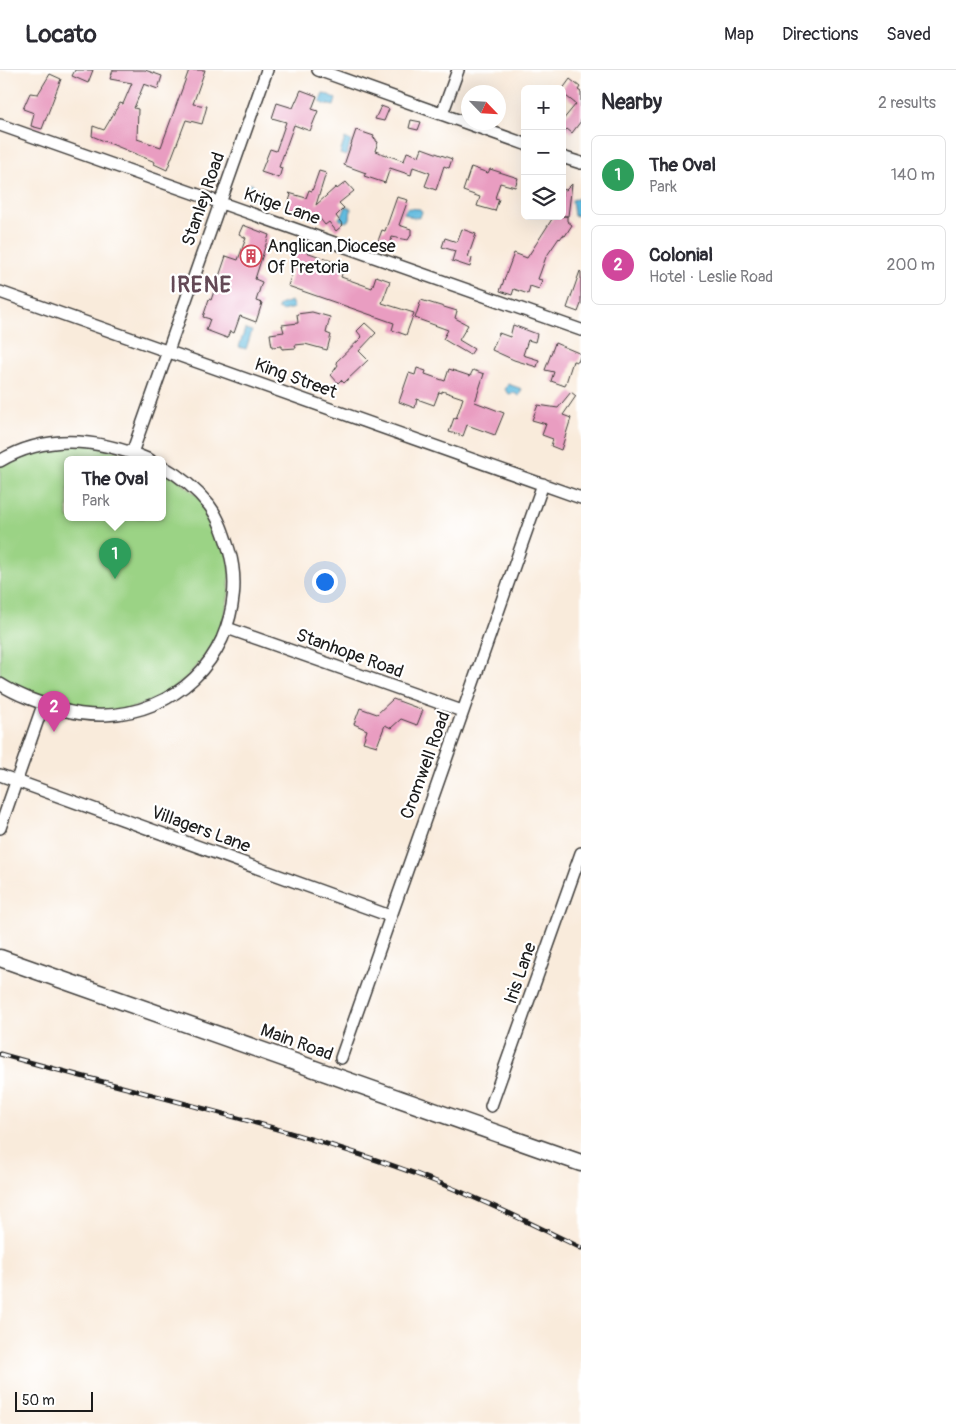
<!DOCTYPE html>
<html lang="en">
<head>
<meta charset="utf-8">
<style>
	body { margin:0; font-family:Pangolin,sans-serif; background:#f2f2f3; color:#2b2b33 }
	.controls { position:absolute; right:15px; top:15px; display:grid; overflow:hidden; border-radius:8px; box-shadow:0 5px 20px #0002 }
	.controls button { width:45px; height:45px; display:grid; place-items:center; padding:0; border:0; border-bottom:1px solid #e1e1e2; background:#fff; color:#2b2b33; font:25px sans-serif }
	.compass { position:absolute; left:461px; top:15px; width:45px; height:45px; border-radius:50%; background:#fff; box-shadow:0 5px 20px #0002; rotate:115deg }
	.scale { position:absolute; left:15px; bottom:12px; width:78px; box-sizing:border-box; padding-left:5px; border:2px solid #1c1c1c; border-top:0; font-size:14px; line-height:18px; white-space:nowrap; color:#1c1c1c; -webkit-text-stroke:4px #fff; paint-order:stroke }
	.you { position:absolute; left:324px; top:511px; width:18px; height:18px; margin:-12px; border:4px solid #fff; border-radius:50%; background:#1a73e8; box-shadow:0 0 0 8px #1a73e833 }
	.badge { display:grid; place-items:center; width:32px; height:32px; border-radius:50%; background:#1a73e8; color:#fff; font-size:16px; font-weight:700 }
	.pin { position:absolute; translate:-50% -41px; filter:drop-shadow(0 1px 2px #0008) }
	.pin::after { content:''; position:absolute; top:26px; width:18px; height:15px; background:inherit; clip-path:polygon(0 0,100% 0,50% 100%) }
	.popup { position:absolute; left:64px; top:386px; width:102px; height:65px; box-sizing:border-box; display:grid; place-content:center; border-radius:8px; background:#fff; filter:drop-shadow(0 1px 4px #0005); font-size:16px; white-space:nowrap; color:#7c7c81 }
	.popup b { font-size:19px; color:#2b2b33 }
	.popup::after { content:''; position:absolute; left:50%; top:100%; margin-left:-10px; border:10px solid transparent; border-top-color:#fff }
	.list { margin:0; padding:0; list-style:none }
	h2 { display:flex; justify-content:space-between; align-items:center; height:65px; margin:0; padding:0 20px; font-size:21px }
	h2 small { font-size:16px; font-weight:400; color:#7c7c81 }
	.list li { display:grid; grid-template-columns:32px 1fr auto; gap:15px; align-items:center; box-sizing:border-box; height:80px; margin:0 10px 10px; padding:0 10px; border:1px solid #e1e1e2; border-radius:8px }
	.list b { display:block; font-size:19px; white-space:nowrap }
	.list p { margin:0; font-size:16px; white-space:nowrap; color:#7c7c81 }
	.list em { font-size:16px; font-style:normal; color:#7c7c81 }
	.icon { flex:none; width:28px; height:28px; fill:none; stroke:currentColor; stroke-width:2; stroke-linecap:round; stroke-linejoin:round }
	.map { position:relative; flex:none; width:581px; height:1354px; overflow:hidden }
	header { display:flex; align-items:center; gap:30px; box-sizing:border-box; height:70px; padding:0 25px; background:#fff; border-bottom:1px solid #e1e1e2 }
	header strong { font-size:24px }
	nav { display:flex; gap:28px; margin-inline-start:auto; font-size:18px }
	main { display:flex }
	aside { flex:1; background:#fff }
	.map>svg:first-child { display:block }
	.green { fill:#9bd385; stroke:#5c7850 }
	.water { fill:#60bade; stroke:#3e6b7d }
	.building { fill:#e99dc1 }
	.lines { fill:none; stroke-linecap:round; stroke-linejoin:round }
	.street-casing { stroke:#3d3b39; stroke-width:14 }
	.secondary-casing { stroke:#3d3b39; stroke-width:19 }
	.street { stroke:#fff; stroke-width:11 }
	.secondary { stroke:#fff; stroke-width:16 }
	.rail-casing { stroke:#1c1c1c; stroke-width:5 }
	.rail { stroke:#fff; stroke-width:3; stroke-dasharray:9; stroke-linecap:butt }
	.labels { text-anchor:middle; stroke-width:4.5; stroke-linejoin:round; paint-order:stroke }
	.street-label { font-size:18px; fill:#1c1c1c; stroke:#fff }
	.poi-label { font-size:18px; fill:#1c1c1c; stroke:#fff; text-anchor:start }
	.district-label { font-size:22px; font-weight:bold; letter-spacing:1px; fill:#644956; stroke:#fff }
</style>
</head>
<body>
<header>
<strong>Locato</strong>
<nav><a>Map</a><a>Directions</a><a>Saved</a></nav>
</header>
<main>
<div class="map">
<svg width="581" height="1354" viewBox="0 0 581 1354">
	<rect width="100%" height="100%" fill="#fff"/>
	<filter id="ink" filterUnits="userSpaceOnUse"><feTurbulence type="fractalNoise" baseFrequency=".02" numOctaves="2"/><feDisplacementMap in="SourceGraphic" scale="10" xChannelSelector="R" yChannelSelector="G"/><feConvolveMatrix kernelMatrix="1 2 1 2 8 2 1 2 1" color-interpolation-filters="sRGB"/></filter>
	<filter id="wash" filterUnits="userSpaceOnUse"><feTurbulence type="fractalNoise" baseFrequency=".0096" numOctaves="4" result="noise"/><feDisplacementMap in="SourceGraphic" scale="20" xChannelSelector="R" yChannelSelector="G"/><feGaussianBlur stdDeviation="1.12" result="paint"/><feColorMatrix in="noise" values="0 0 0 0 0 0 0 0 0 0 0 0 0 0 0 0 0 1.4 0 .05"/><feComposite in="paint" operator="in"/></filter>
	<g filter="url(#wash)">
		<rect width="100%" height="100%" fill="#f9ebdb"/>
		<!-- green -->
		<path class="green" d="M80,371L149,390H68V448H162L163,397L211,437L230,493L229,524L222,556L206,586L183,611L159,628L127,640L100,641L64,637L0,610V389Z"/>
		<!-- water -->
		<path class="water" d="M323,24L329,25L336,29L334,36L324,34L320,31Z
			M345,68L351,71L346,86L340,84Z
			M252,113L260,123L258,127L254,130L250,126L247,117Z
			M580,128L581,145L574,146L572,130Z
			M346,136L351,138L350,149L346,152L340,150L339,147L342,146Z
			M407,138L420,139L422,142L420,147L413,148L404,143Z
			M291,231L294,238L282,241L278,239L279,235Z
			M245,259L252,261L246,279L239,277Z
			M508,314L522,319L519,326L514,323L509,324L505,320Z"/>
		<g id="blocks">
			<!-- building -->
			<path class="building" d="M75,0H93L88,13L72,6Z
				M113,0H145L162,6L158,19L144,14L134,38L138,39L137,69L161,77L189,0H205L193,34L207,36L202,54L186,50L167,100L154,94L155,92L92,66L93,56L104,60L120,33L123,34L132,13L110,9Z
				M50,4L61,9L42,59L31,56L34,43L23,39L30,23L38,24Z
				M570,9L580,17L578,20L581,22V51L572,63L567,59L562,64V51L576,34L562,23V20Z
				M301,20L317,26L312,39L318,41L310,61L294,55L279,97L282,98L279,108L261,102L270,79L276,81L286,52L272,48L277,33L293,38Z
				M381,36L389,39L384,51L375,49Z
				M411,50L421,52L418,60L409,58Z
				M356,60L374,66L373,68L376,69V71L378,72L375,81L404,91L407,82L419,86L422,78L452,89L449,98L444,96L436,120L425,116L430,103L413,97L411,105L390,98L385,113L364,106L366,103L344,95Z
				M471,97L488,103L490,99L518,108L515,117L500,113L495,128L499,129L495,141L477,136L480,127L463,121Z
				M319,101L326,103L316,135L336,117L337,119L346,112L354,121L339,133L344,138L336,146L343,155L336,161L329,152L325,155L317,145L311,150L300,136L297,143L286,140L291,125L289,123L306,128L309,120L312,121Z
				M572,114L568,146H562V119L566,120Z
				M397,127L408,130L399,155L411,159V165L408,170L392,167L390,175L378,171L382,160L385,161Z
				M554,146H567V151L572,155L565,166L563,165L560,169L559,168L546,187L538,209L542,210L539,219L530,216L528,224L514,219L512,225L500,221L514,183L527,188Z
				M243,155L269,165L255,209L262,212L256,231L262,233L256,252L240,246L234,263L230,261L227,268L206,260L210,249L203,247L209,229L211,230L226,186L238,190L246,168L239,164Z
				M462,159L476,164L468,187L472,188L470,197L452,191L455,181L442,177L445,168L457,172Z
				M301,180L345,196L341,207L372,218L376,206L390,211L382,233L414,243L406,265L392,260L394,253L288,216L294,197L291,190L294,188L292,184Z
				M580,201L581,202V234L578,242L567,238Z
				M421,230L457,241L455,248L468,255L459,270L474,279L470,285L443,269L448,260L415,248Z
				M312,242L330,247L326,263L331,265L327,280L305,274L295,275L296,278L282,279V276L272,277L270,264L284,262L282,255L298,253L297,244Z
				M365,253L376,263L359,281L368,290L344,313L341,310L338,313L331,305L338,295L336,292L362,267L357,261Z
				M513,255L537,264L535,272L528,270L523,285L539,290L537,297L514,290L492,280L499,263L510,267Z
				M555,273L581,284L578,292L573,291L565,316L551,311L554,302L545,300Z
				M417,298L426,301L425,304L445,311L449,299L470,306L473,300L484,304L475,332L504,343L495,365L467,355L463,366L449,362L454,348L456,349L463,328L442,321V323L439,322L434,335L417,329L415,338L399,332L409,303L415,305Z
				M571,322L576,326L563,345L571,348L561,380L551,376L553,369L542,365L546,354L532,350L538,335L558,338Z
				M393,629L423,640L417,655L401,649L391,658L385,655L377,676L363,672L367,660L354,654L360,638L377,644Z"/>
		</g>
	</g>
	<g filter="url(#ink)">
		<use href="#blocks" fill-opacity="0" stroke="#3d3b39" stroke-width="1"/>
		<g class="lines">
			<!-- street casing -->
			<g class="street-casing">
				<path id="street" d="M318,0L525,74
					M442,44L458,0
					M0,55L581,260
					M562,87L581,93
					M0,222L581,428
					M132,383L267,0
					M0,391C48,362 100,369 150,390
					M227,558L462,641
					M0,614C19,626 38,632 59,639C124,658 193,631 222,569C234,541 238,509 229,480C224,464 219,448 209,435C196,419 180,406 162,396
					M0,705L390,846
					M0,758L43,635
					M341,988L543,414
					M491,1036L581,783"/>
			</g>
			<!-- secondary casing -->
			<g class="secondary-casing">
				<path id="secondary" d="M0,888L581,1093"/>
			</g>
			<!-- street -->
			<use href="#street" class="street"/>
			<!-- secondary -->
			<use href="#secondary" class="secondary"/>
			<!-- rail casing -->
			<g class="rail-casing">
				<path id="rail" d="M0,984C131,1021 265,1051 394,1096C458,1118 520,1148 581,1178"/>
			</g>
			<!-- rail -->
			<use href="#rail" class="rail"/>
		</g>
	</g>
	<!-- icons -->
	<defs>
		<g id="building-ring" transform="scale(1.125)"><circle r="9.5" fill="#fff" stroke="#d1495b" stroke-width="1.5"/><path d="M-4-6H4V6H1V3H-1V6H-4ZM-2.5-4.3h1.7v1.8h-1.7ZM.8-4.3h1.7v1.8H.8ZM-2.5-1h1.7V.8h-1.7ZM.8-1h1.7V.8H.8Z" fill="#d1495b"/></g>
	</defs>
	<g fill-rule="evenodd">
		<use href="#building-ring" x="251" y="186"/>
	</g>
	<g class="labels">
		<!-- street labels -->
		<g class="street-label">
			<text transform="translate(203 129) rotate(-71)" y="6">Stanley Road</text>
			<text transform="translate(282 136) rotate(19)" y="6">Krige Lane</text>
			<text transform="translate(296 308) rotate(20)" y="6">King Street</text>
			<text transform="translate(350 583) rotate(20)" y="6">Stanhope Road</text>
			<text transform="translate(425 695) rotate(-70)" y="6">Cromwell Road</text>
			<text transform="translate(201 759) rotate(20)" y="6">Villagers Lane</text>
			<text transform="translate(520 903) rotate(-71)" y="6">Iris Lane</text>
			<text transform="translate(297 972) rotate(20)" y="6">Main Road</text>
		</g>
		<!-- poi labels -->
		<g class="poi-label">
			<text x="267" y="182">Anglican Diocese<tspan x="267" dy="21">Of Pretoria</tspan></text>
		</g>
		<!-- district labels -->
		<g class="district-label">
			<text x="201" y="222">IRENE</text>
		</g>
	</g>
</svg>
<div class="controls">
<button>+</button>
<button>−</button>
<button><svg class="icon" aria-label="layers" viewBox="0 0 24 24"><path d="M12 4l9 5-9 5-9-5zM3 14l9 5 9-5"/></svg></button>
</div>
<svg class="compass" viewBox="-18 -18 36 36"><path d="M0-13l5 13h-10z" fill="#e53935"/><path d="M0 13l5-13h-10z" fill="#7c7c81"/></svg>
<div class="scale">50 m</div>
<div class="you"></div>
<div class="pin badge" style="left:115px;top:509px;background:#2e9e5b">1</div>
<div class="popup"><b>The Oval</b>Park</div>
<div class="pin badge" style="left:54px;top:662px;background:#d1479c">2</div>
</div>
<aside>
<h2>Nearby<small>2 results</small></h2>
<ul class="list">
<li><span class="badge" style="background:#2e9e5b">1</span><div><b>The Oval</b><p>Park</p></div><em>140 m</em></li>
<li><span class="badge" style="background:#d1479c">2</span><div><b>Colonial</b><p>Hotel · Leslie Road</p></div><em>200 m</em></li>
</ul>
</aside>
</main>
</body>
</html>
